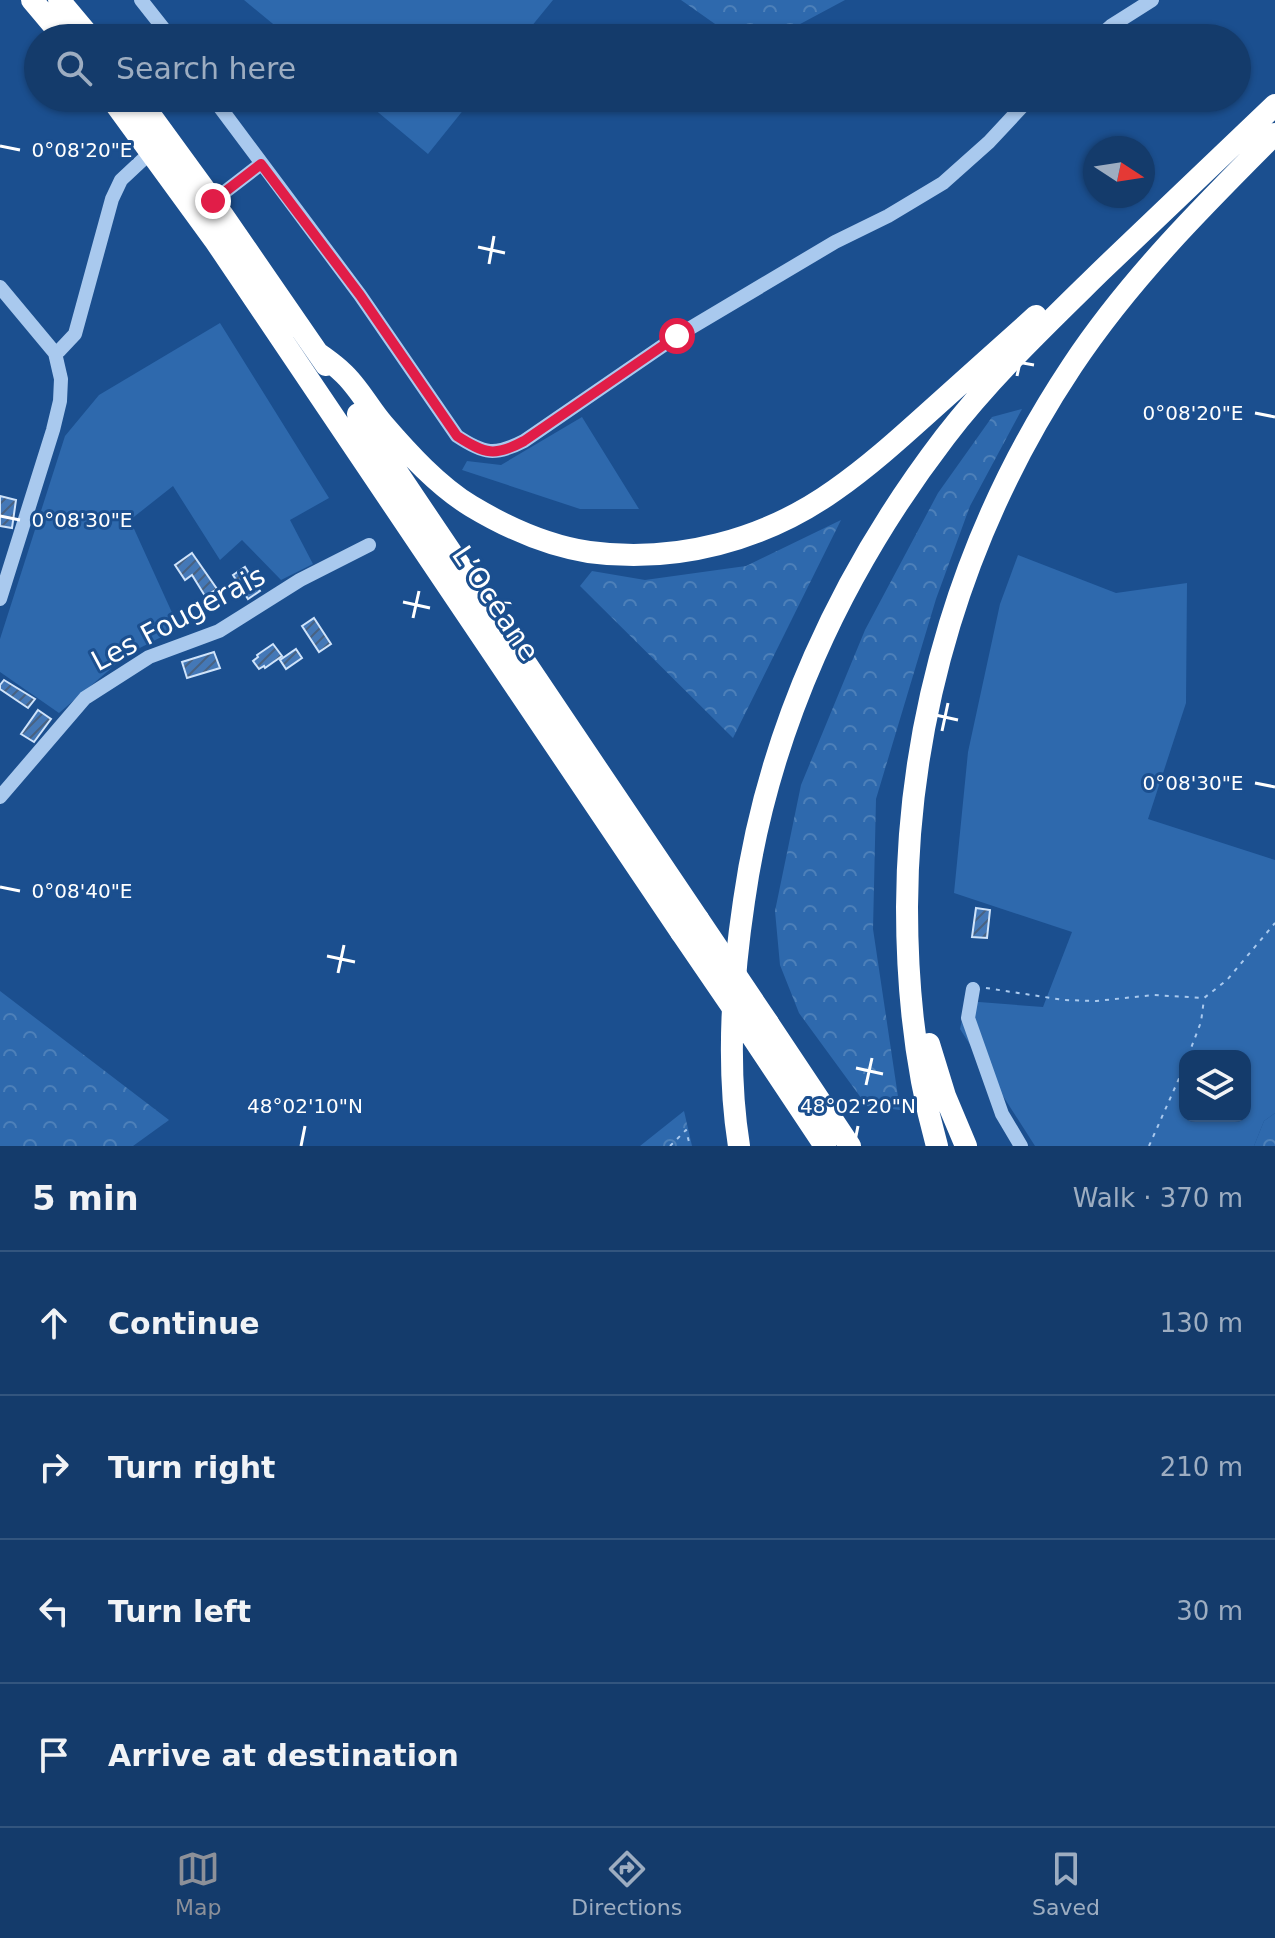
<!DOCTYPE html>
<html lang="en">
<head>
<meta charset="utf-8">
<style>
	body { margin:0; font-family:"DejaVu Sans",sans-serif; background:#1d4271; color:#f1f3f6 }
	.controls { position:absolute; right:24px; bottom:24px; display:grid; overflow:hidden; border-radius:16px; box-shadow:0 2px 6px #0004 }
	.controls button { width:72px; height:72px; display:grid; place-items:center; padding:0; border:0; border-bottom:2px solid #33557e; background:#143b6b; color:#f1f3f6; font:40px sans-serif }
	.compass { position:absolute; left:1083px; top:136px; width:72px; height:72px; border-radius:50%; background:#143b6b; box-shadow:0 2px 6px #0004; rotate:102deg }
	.stop { position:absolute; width:24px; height:24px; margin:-18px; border:6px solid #e11d48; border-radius:50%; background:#fff }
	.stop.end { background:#e11d48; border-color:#fff; box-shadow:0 2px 8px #0008 }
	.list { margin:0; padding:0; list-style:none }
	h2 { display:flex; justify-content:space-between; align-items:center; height:104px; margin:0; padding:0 32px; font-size:34px }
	h2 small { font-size:26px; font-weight:400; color:#9dadc1 }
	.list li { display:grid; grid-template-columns:52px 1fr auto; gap:24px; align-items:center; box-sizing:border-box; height:144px; padding:0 32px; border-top:2px solid #33557e }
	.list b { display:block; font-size:30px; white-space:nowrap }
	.list em { font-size:26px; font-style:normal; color:#9dadc1 }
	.icon { flex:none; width:44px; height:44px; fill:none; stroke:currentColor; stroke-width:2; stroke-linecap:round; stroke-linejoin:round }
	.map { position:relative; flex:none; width:1275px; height:1146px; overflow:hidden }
	.search { position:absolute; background:#143b6b; box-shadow:0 2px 6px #0004; left:24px; right:24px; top:24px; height:88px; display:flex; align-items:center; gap:20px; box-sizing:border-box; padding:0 28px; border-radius:44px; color:#9dadc1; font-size:30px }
	.sheet { height:680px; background:#143b6b }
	nav { display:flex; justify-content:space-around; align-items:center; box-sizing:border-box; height:112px; border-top:2px solid #33557e; background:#143b6b; font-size:22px; color:#9dadc1 }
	nav a { display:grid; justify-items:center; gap:4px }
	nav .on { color:#8c9099 }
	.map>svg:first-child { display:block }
	.grass { fill:#2e69ad; fill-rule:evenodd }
	.forest { fill:url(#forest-crowns) }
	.building { fill:url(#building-hatch); stroke:#cfe3fa; stroke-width:2 }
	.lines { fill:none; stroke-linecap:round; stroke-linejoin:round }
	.path { stroke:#a9c9ee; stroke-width:2; stroke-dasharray:4 6; stroke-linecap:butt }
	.minor { stroke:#a9c9ee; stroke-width:14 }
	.highway { stroke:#fff; stroke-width:22 }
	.highway-bridge { stroke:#fff; stroke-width:22 }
	.route { stroke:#e11d48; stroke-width:10 }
	.ticks { fill:none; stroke:#fff; stroke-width:3 }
	.labels { text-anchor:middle; stroke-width:6; stroke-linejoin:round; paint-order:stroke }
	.street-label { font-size:28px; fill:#fff; stroke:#1b4f8f }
	.ticks-label { font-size:20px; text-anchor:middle; fill:#fff; stroke:#1b4f8f; stroke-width:6; stroke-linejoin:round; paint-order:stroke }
</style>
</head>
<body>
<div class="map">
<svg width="1275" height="1146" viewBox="0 0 1275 1146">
	<defs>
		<pattern id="forest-crowns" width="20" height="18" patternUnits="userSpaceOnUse" patternTransform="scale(2)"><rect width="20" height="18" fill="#2e69ad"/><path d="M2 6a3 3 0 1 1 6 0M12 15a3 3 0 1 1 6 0" fill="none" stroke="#4d80b9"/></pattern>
		<pattern id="building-hatch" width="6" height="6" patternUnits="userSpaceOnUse" patternTransform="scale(2)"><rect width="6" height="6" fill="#4478b7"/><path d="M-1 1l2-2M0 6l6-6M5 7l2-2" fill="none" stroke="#486282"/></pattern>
	</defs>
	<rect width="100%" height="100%" fill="#1b4f8f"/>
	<!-- grass -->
	<path class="grass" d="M244,0H553L522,38H290Z
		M361,98H473L428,154Z
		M220,323L329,498L290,520L313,564L281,580L242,540L220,560L173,486L130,520L179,628L128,654L59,713L0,672V639L65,436L99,395Z
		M582,417L639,509H580L462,470L467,461L501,465Z
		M1018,555L1116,593L1187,583L1186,703L1148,819L1275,860V1113L1264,1121L1254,1146H1035L960,1029L966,1001L1043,1007L1072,932L954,893L968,752L1000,604ZM1185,1056H1245V1116H1185Z"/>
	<!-- forest -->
	<path class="forest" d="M681,0H845L774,38H735Z
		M1022,409L970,506L936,599L876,799L873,929L900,1110L867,1106L799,1013L780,965L775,911L801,785L865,630L938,493L992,417Z
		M841,520L733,738L580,586L592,571L645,580L746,566Z
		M0,991L169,1120L133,1146H0Z
		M684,1111L692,1146H640Z
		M1275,1113V1146H1254L1264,1121Z"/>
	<!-- building -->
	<path class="building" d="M0,496L16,500L12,528L0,526Z
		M192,553L217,589L205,596L192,575L185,580L175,565Z
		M245,567L260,591L248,599L233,575Z
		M314,618L331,644L319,652L302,626Z
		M273,644L282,656L265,668L264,666L259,669L253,661L258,657L257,655Z
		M296,649L302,658L286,669L280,660Z
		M214,652L220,668L187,678L182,662Z
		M4,680L35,699L28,708L0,689V685Z
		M38,710L51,719L34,742L21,734Z
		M976,908L990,910L987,938L972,937Z"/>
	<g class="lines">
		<!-- path -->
		<path class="path" d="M986,988L1064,1000L1096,1001L1154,995L1204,998L1227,980L1275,923
			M1188,1056L1201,1022L1204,999
			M670,1146L686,1130L690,1146
			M1149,1146L1185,1065"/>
		<!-- minor -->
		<path class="minor" d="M141,0L171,38
			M1097,38L1111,26L1152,0
			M213,98L360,295L457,436C484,454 495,456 524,441L677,336L835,242L888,216L943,183L989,142L1030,98
			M213,201L261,164
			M0,287L55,353L61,379L60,401L53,430L0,599
			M55,353L59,351L75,334L112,199L121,180L152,151
			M0,797L85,698L149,657L219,631L300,580L369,545
			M973,989L968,1018L1002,1114L1021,1146"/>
		<!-- highway -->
		<path class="highway" d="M32,0L64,38
			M59,0L91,38
			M111,98L216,242L681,932
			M138,98L213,201L326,365
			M318,353C326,359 335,365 342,372C358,386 369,408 383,424C408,453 438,486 471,506C506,527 549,546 589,552C675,564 765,540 835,490C868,467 898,440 928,413C964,381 1000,348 1036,316
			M358,414L698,919
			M735,1011L825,1146
			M768,1023L850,1146
			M929,1044L945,1096L966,1146
			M739,1146C726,1065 732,981 744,901C768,731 841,573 945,437C991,377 1047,324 1101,271C1159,216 1217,160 1275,105
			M937,1146C915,1068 907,988 907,907C908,713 965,527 1072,366C1129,280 1202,207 1275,134"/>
		<!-- highway-bridge -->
		<path class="highway-bridge" d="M698,919L768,1023
			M681,932L735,1011"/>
	</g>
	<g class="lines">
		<!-- route -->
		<path class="route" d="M213,201L261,164L360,295L457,436C485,454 495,457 524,441L677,336"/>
	</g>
	<!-- ticks -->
	<path class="ticks" d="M0,146L20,150M478,247L505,253M489,264L494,236M1006,360L1034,365M1017,376L1023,349M1255,413L1275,417M0,516L20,520M403,602L430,608M413,618L419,591M931,714L958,720M942,731L948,703M1255,783L1275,787M0,887L20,891M327,956L355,962M338,973L344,945M856,1068L883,1074M866,1085L872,1058M301,1146L305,1126M854,1146L858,1126"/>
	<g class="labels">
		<!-- street labels -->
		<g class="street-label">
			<text transform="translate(496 603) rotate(56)" y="10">L’Océane</text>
			<text transform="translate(178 618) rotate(-28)" y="10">Les Fougerais</text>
		</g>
	</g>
	<g class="ticks-label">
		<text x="82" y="157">0°08'20"E</text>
		<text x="1193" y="420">0°08'20"E</text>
		<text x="82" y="527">0°08'30"E</text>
		<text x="1193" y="790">0°08'30"E</text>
		<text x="82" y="898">0°08'40"E</text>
		<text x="305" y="1113">48°02'10"N</text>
		<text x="858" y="1113">48°02'20"N</text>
	</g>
</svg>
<div class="controls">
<button><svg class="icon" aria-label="layers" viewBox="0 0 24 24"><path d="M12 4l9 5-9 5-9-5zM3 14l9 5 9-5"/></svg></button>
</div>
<svg class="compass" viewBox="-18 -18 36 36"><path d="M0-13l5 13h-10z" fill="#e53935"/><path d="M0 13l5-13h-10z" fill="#9dadc1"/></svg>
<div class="stop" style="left:677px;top:336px"></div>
<div class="stop end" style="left:213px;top:201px"></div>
<div class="search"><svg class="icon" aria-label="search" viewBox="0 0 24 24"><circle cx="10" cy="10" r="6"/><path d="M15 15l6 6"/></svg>Search here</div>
</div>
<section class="sheet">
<h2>5 min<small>Walk · 370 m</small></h2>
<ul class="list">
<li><svg class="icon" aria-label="ahead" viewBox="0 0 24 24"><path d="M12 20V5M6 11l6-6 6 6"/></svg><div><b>Continue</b></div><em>130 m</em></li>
<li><svg class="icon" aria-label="right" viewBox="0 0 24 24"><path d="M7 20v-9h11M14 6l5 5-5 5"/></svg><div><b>Turn right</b></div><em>210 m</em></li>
<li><svg class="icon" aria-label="left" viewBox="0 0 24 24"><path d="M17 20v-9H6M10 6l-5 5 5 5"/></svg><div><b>Turn left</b></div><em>30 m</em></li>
<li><svg class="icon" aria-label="arrive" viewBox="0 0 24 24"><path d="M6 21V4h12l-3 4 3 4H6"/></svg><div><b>Arrive at destination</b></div></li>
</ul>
</section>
<nav>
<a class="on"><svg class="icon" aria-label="map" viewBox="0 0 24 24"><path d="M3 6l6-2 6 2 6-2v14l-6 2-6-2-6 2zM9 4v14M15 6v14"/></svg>Map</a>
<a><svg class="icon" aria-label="directions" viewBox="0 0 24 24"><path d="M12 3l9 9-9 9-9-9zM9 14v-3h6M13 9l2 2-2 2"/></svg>Directions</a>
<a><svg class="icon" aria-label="saved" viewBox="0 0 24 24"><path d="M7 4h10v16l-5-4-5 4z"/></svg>Saved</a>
</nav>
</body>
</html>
